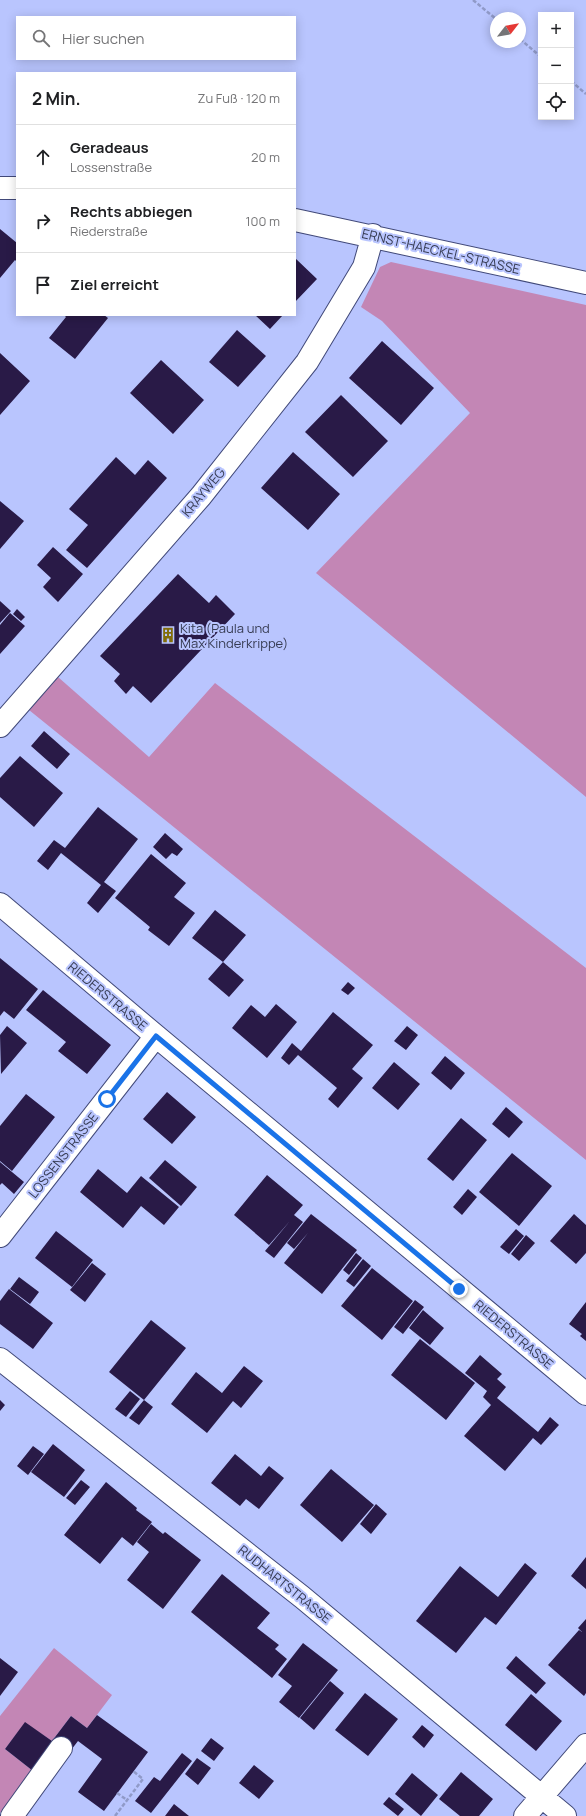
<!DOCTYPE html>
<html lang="de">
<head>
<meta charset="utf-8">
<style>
	body { margin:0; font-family:Manrope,sans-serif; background:#f6f6f6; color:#202124 }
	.controls { position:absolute; right:12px; top:12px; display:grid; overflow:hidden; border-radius:0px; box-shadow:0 2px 10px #0003 }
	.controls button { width:36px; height:36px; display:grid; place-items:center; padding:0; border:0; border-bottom:1px solid #e0e0e0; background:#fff; color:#202124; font:20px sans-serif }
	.compass { position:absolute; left:490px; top:12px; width:36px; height:36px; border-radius:50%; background:#fff; box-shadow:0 2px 10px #0003; rotate:59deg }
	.stop { position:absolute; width:12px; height:12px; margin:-9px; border:3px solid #1a73e8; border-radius:50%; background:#fff }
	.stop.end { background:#1a73e8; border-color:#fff; box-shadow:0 1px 4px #0008 }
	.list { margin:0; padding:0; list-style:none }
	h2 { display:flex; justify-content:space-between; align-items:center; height:52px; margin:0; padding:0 16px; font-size:17px }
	h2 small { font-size:13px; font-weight:400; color:#757577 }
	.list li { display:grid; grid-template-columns:26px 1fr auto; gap:12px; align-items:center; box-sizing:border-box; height:64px; padding:0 16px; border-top:1px solid #e0e0e0 }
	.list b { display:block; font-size:15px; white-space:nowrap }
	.list p { margin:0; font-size:13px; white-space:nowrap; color:#757577 }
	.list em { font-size:13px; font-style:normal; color:#757577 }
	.icon { flex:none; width:22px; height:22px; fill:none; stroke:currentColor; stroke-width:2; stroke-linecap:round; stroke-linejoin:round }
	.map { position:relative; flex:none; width:586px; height:1816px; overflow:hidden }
	.search { position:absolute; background:#fff; box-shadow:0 2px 10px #0003; left:16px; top:16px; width:280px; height:44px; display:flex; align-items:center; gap:10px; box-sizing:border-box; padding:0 14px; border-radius:0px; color:#757577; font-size:15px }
	.panel { position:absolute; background:#fff; box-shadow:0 2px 10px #0003; left:16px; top:72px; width:280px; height:244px; border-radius:0px }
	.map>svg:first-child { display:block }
	.green { fill:#c386b5 }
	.building { fill:#291a47 }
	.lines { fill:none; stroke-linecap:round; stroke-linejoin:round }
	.minor-casing { stroke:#414979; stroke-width:24 }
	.path { stroke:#909ac8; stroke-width:2.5; stroke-dasharray:4 2; stroke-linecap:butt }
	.minor { stroke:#fff; stroke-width:22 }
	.route { stroke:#1a73e8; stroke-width:5 }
	.labels { text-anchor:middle; stroke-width:4; stroke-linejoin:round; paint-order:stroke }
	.street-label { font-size:13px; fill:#363b52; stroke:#b9c5fe }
	.poi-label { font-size:13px; fill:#363b52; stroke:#b9c5fe; text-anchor:start }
</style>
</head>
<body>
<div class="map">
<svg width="586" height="1816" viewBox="0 0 586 1816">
	<rect width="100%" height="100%" fill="#b9c5fe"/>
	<!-- green -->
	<path class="green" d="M391,262L586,305V797L316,573L470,413L382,321L361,307L380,267Z
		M58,677L149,757L215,683L586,968V1160L29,710Z
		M54,1648L112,1695L87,1728L71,1716L52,1741L25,1723L5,1749L33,1771L0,1813V1716Z"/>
	<!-- building -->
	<path class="building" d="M0,229L17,243V262L15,260L0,278Z
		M295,258L317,279L295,302Z
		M64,315H104L108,318L75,359L49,338L66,317Z
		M255,315H283L270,329Z
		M237,330L266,356L238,387L209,362Z
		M382,341L434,388L401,425L349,378Z
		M0,353L30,381L0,415Z
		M161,360L204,400L173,434L130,393Z
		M341,395L388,441L353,477L305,432Z
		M293,452L340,494L308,530L261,488Z
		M116,457L135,475L148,460L167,478L87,568L66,550L88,525L69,509Z
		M0,501L24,521L0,549Z
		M53,547L83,574L58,602L43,587L51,578L37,565Z
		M178,574L209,603L216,595L235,614L151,703L133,686L126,694L114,681L120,674L100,656Z
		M0,601L11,611L0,623Z
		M17,609L25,617L21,621L13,614Z
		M10,613L25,626L0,654V625Z
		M44,731L70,754L57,769L31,746Z
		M20,756L63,793L34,827L0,797V778Z
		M98,807L138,839L104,882L116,891L98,913L87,903L101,885L61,853L48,870L37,861L54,840L65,848Z
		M165,833L183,849L177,856L172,853L166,859L153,847Z
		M151,854L186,883L174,897L195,913L169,946L148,930L150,927L115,898Z
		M215,910L246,935L223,962L192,938Z
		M0,958L38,989L14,1019L4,1011L0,1016Z
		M223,962L244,980L229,997L208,979Z
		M348,982L355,988L348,995L341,990Z
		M43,990L111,1045L87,1074L58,1051L66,1042L26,1010Z
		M276,1004L297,1022L267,1058L232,1028L251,1005L265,1017Z
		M333,1012L373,1045L352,1069L363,1078L338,1108L328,1099L337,1088L298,1055L289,1065L281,1058L292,1043L301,1051Z
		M7,1026L27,1043L1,1074L0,1035Z
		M407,1026L418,1035L406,1050L394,1041Z
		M445,1056L465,1073L451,1090L431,1073Z
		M394,1062L420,1084L398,1110L372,1088Z
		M167,1092L196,1117L172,1144L143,1119Z
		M26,1094L55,1117L12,1171L0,1161V1126Z
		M506,1107L523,1122L509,1138L492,1124Z
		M461,1118L487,1140L453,1181L427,1159Z
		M512,1153L552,1186L519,1226L479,1192Z
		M165,1160L197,1187L181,1206L149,1178Z
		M0,1162L24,1182L14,1194L2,1183L0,1185Z
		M98,1169L127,1193L141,1176L179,1207L164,1225L141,1206L123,1228L80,1192Z
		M267,1175L303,1205L294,1215L303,1222L274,1258L265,1251L290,1221L269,1245L234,1215Z
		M468,1189L477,1197L462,1215L453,1207Z
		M311,1214L357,1250L322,1294L284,1263L308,1233L294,1249L287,1243Z
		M574,1214L586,1225V1253L576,1264L550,1241Z
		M516,1229L524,1236L509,1254L500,1247Z
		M56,1231L93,1260L72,1287L35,1258Z
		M526,1235L535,1243L519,1261L511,1254Z
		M356,1253L362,1258L349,1275L343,1270Z
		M363,1259L371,1266L354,1287L346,1281Z
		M92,1263L106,1274L85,1302L70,1290Z
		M372,1268L413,1301L382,1340L341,1306Z
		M19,1277L39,1292L30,1304L10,1289Z
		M9,1289L53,1323L33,1349L0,1324V1301Z
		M415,1300L424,1307L403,1334L394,1327Z
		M586,1302V1341L580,1336L582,1334L569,1324Z
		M423,1310L444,1328L430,1345L409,1328Z
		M151,1320L186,1348L144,1400L109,1372Z
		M420,1339L475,1383L446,1420L391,1375Z
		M480,1355L502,1374L497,1379L506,1387L497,1398L538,1432L550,1417L559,1425L541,1445L533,1438L505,1471L464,1436L491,1405L483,1397L487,1391L465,1373Z
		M244,1366L263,1381L241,1408L233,1401L207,1433L171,1404L196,1372L222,1393Z
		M130,1391L140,1399L126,1417L115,1409Z
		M0,1400L5,1405L0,1411Z
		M144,1400L153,1407L139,1425L129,1418Z
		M53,1444L85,1470L64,1497L31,1472Z
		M33,1446L44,1454L28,1475L17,1466Z
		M235,1454L261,1476L269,1466L284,1478L259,1509L246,1499L240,1506L211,1483Z
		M331,1469L374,1505L342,1542L300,1505Z
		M81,1480L90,1487L75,1505L66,1498Z
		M106,1482L137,1508L136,1510L152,1522L133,1546L122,1537L100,1564L64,1535Z
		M376,1504L387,1514L371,1534L360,1524Z
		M151,1524L163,1534L165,1532L201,1560L163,1609L127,1580L149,1552L137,1542Z
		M586,1557V1589L571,1576Z
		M525,1563L537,1573L496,1625L485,1617L456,1653L416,1621L460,1566L498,1597Z
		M222,1574L270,1613L257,1628L279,1645L275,1649L287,1659L272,1678L191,1612Z
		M586,1619V1693L584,1696L548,1665L579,1630L582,1632L578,1628Z
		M303,1643L338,1670L299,1718L279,1702L292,1686L278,1675Z
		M516,1656L546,1683L536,1694L506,1668Z
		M0,1658L18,1672L0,1696Z
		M330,1681L344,1693L314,1730L300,1718Z
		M365,1693L398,1719L368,1756L335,1730Z
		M531,1694L562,1721L536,1751L505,1725Z
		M97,1715L148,1752L104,1811L78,1792L102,1759L78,1741L68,1754L33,1771L5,1749L25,1722L52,1741L71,1716L87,1728Z
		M422,1725L434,1735L424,1748L412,1737Z
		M211,1738L224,1748L214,1761L201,1751Z
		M182,1753L192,1761L151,1813L135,1801L154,1777L160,1781Z
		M197,1758L211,1768L198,1785L185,1774Z
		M254,1765L274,1781L259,1799L239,1783Z
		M461,1772L493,1799L479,1816H460L439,1799Z
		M412,1773L438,1795L421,1816L395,1794Z
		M389,1797L404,1809L398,1816L383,1804Z
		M174,1804L189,1816H165Z"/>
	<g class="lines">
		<!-- minor casing -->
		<g class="minor-casing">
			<path id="minor" d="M0,188H17
				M295,220L586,283
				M0,726L201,496L307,362L364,267L373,235
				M0,904L156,1036L586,1394
				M0,1236L156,1036
				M0,1359L302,1597L565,1816
				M12,1816L61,1748
				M525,1816L586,1745"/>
		</g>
		<!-- path -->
		<path class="path" d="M473,0L496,19
			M520,39L541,57
			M571,81L586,94
			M117,1793L127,1800
			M115,1816L143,1779L133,1771"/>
		<!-- minor -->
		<use href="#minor" class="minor"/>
	</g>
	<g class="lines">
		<!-- route -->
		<path class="route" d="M107,1099L156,1036L459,1289"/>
	</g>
	<!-- icons -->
	<defs>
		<g id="building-bare" transform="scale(1.2)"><path d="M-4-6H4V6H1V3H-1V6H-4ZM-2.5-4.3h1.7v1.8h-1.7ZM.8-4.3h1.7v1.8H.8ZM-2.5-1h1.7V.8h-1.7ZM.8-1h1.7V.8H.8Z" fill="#826d0a" stroke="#b9c5fe" stroke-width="2.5" paint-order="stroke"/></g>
	</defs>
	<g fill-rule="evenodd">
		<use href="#building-bare" x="168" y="635"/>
	</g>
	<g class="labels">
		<!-- street labels -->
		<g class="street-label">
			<text transform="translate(441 251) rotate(13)" y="5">ERNST-HAECKEL-STRASSE</text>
			<text transform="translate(203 492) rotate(-50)" y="5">KRAYWEG</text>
			<text transform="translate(108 996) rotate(40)" y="5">RIEDERSTRASSE</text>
			<text transform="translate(63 1155) rotate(-52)" y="5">LOSSENSTRASSE</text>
			<text transform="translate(514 1334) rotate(40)" y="5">RIEDERSTRASSE</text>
			<text transform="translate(285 1584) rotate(39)" y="5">RUDHARTSTRASSE</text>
		</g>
		<!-- poi labels -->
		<g class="poi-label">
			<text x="180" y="633">Kita (Paula und<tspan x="180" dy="15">Max Kinderkrippe)</tspan></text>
		</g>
	</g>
</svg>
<div class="controls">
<button>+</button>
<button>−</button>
<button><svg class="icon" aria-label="locate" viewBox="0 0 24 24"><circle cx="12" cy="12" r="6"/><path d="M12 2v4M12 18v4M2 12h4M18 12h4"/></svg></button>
</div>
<svg class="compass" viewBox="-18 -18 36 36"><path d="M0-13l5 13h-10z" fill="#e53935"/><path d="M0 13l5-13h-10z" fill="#757577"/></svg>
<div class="stop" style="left:107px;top:1099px"></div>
<div class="stop end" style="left:459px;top:1289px"></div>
<div class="search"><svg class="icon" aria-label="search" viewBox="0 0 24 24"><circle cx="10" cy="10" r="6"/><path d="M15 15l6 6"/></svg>Hier suchen</div>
<section class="panel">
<h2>2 Min.<small>Zu Fuß · 120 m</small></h2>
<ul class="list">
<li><svg class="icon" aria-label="ahead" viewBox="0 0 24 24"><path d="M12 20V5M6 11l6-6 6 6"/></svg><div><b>Geradeaus</b><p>Lossenstraße</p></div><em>20 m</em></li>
<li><svg class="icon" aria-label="right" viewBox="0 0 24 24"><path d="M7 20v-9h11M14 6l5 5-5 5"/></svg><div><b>Rechts abbiegen</b><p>Riederstraße</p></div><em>100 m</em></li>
<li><svg class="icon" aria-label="arrive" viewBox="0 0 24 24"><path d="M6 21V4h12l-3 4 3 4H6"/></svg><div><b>Ziel erreicht</b></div></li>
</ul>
</section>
</div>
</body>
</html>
